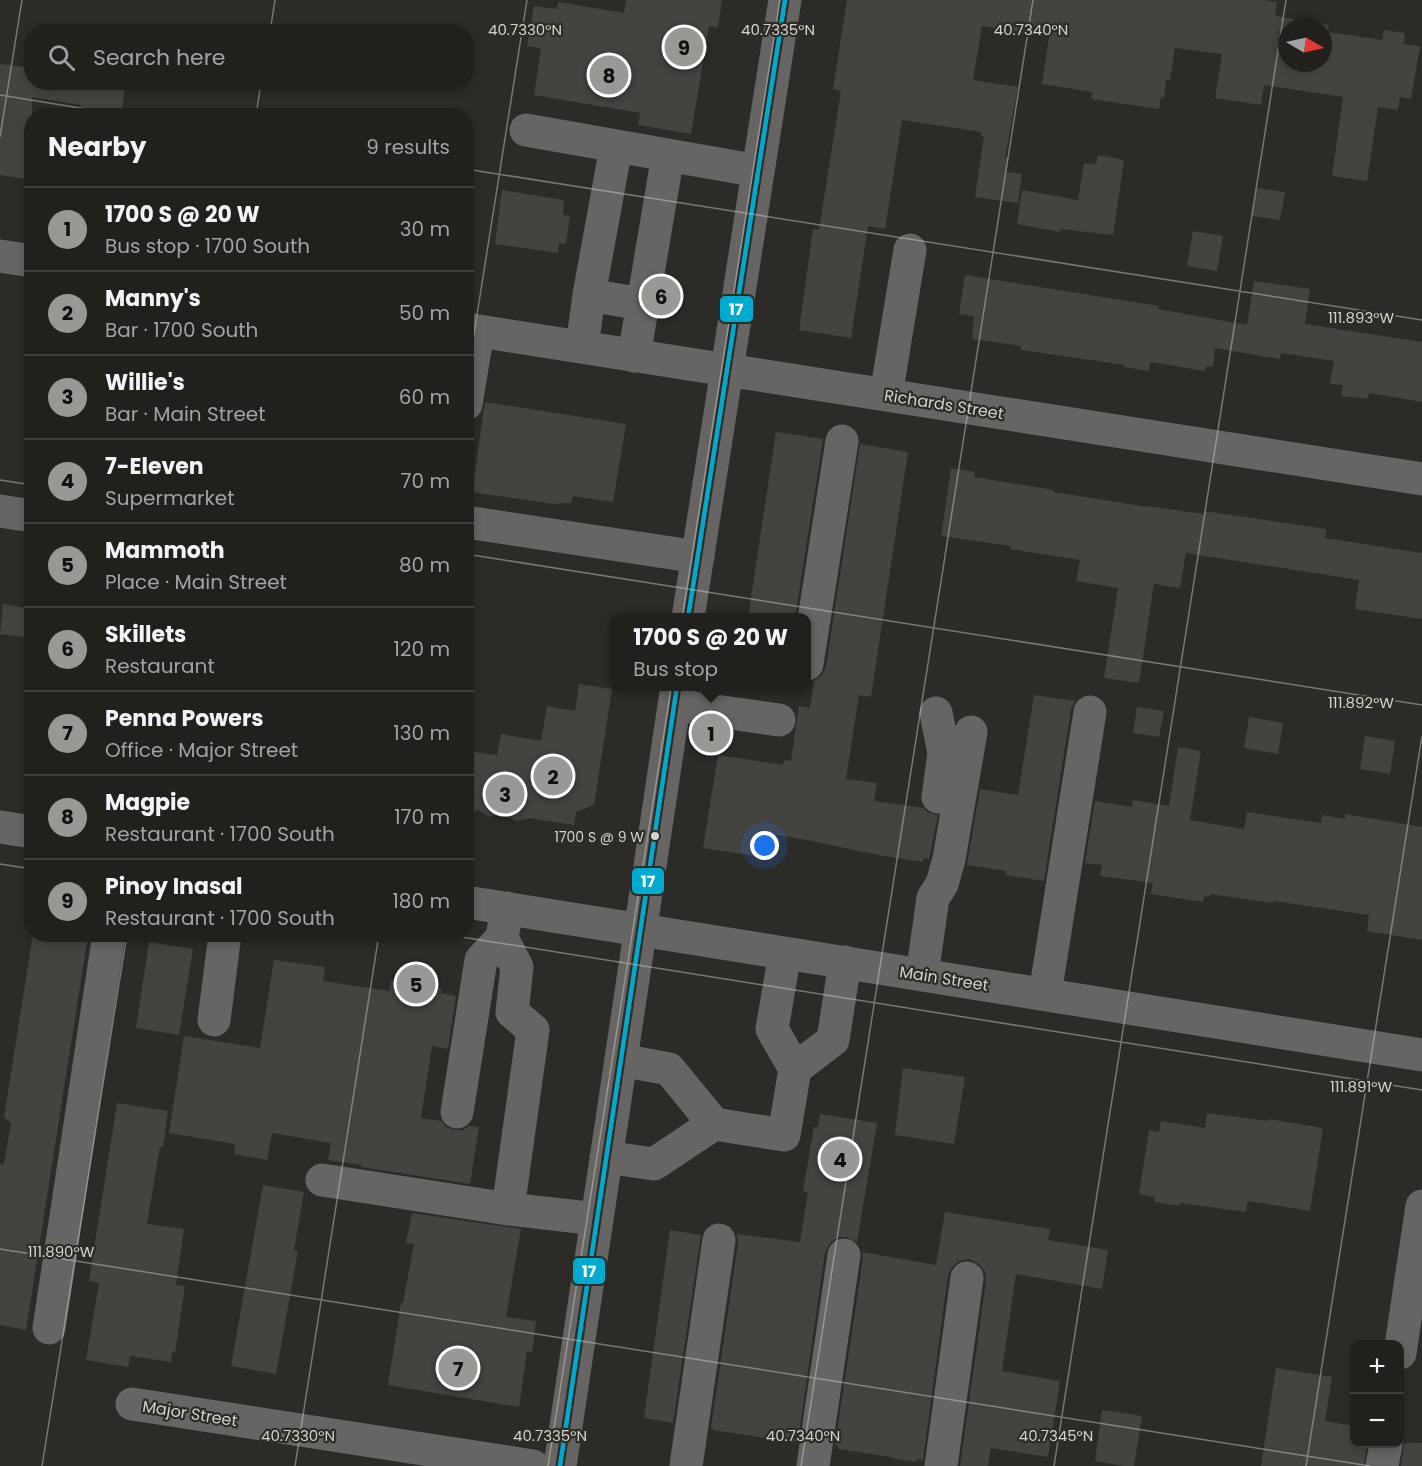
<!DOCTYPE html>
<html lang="en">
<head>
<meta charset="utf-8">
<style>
	body { margin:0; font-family:Poppins,sans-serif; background:#292826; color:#f1f3f6 }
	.controls { position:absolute; right:18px; bottom:18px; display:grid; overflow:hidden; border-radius:12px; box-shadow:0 3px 9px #0003 }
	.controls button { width:54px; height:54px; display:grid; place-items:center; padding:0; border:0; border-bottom:2px solid #3e3e3b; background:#21201d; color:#f1f3f6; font:30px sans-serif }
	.compass { position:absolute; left:1278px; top:18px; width:54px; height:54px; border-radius:50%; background:#21201d; box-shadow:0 3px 9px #0003; rotate:99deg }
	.you { position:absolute; left:765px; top:846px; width:21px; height:21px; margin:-15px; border:4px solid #fff; border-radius:50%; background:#1a73e8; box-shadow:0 0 0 9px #1a73e833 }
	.badge { display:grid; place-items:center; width:39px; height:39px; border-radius:50%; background:#999894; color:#111; font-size:20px; font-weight:700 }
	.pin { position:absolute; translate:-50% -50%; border:3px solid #fff; box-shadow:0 2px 6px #0006 }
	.popup { position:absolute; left:610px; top:613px; width:201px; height:78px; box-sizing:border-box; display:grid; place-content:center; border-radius:12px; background:#21201d; filter:drop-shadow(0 2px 4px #0005); font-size:20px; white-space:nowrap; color:#a2a3a4 }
	.popup b { font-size:22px; color:#f1f3f6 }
	.popup::after { content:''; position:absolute; left:50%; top:100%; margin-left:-12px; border:12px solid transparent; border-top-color:#21201d }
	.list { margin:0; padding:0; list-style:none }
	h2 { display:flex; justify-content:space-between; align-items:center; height:78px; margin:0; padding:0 24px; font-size:26px }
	h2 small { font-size:20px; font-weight:400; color:#a2a3a4 }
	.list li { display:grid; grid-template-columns:39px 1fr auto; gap:18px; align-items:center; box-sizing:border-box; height:84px; padding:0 24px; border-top:2px solid #3e3e3b }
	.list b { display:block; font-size:22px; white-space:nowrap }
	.list p { margin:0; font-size:20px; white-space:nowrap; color:#a2a3a4 }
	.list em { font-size:20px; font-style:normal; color:#a2a3a4 }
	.icon { flex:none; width:33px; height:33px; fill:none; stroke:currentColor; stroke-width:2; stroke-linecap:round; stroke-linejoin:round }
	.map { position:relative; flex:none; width:1422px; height:1466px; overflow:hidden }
	.search { position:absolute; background:#21201d; box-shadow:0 3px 9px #0003; left:24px; top:24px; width:450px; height:66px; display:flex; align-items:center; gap:15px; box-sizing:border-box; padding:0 21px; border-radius:24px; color:#a2a3a4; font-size:22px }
	.panel { position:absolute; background:#21201d; box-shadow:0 3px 9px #0003; left:24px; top:108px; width:450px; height:834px; border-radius:24px }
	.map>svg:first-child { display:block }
	.building { fill:#444340; fill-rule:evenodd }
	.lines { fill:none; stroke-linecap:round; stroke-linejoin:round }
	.minor { stroke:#666563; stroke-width:33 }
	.bus-1-casing { stroke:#2e2c25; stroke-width:9 }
	.bus-1 { stroke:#00a9ce; stroke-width:4.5 }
	.ticks { fill:none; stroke:#d4d2ce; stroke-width:1.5; stroke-opacity:0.45 }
	.bus-dot { fill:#d4d2ce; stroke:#2e2c25; stroke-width:2 }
	.labels { text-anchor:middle; stroke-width:4.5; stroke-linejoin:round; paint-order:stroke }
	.bus-label { font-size:14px; fill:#d4d2ce; stroke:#2e2c25; text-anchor:end }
	.street-label { font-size:16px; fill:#d4d2ce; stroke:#2e2c25 }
	.ticks-label { font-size:15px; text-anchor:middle; fill:#d4d2ce; stroke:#2e2c25; stroke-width:4.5; stroke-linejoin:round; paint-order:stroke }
	.line-badge { stroke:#2e2c25; stroke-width:2 }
	.badge-label { font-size:16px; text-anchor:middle; font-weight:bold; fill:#fff }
</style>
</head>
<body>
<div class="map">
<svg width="1422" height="1466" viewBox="0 0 1422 1466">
	<rect width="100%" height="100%" fill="#2c2b27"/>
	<!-- building -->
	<path class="building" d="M626,0H722L718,28L709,26L691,134L638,125L640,113L534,95L541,48L527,46L534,6L557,9L558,2L624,13Z
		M847,0H1264L1277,2L1275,16L1329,25L1328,32L1375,39L1382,40L1384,30L1405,33L1404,44L1420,46L1411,99L1400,97L1398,110L1378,107L1367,181L1332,176L1343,97L1264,85L1261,105L1215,98L1222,54L1175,48L1170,80H1166L1164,98L1161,97L1159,109L1091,99L1092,92L1042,84L1049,37L982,26L973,80L1018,87L1005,157L1008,158L1006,172L1022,174L1018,203L975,197L984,136H981V132L902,120L885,229L868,226L851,338L799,330L813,229L819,230L841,91L833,89ZM1287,27H1323V63H1287Z
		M0,64L32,68V84V82H80L125,89L121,115L81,109V105L32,97V180L0,175Z
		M1098,155L1124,160L1113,235L1061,229L1060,232L1017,224L1022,190L1078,200L1084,163L1096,164Z
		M1257,188L1285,192L1280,220L1252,216Z
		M502,190L564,200L563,215L570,216L566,244L559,243L558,253L495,244Z
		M1193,231L1223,236L1217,271L1187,266Z
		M965,275L1159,306L1158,309L1247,325L1254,281L1310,289L1305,324L1422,342V402L1369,393L1368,399L1341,396L1343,385L1330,384L1334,361L1281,353L1280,359L1215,348L1213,367L1207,366L1205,371L1150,362L1149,371L1124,367L1125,365L1021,350V346L972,339L974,316L959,314Z
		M485,402L626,424L613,502L573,496L571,503L553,504L472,492Z
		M776,432L823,439L795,618H748Z
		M860,444L908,452L871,697L859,695L846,779L877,783L874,801L924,808L927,812L938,815L929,859L923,858V862L878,855L807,840L765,833L761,857L703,848L718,755L783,765L784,760L791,761L799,706L810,708L814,681L822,675L826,667Z
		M951,468L975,472L974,477L1054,490V492L1147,507V506L1204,514V511L1326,529L1325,538L1422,553V619L1355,609L1359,580L1186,553L1180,588L1154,584L1139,683L1104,678L1118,588L1076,581L1080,560L1010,549L1011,546L941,536Z
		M3,604L32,609V638L0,634Z
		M579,684L612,689L594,805L576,812L574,825L529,818L516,821L501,814L490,817L478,810L466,813V751L497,755L501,734L541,741L547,706L575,711Z
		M1034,695L1075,701L1071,709L1044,881L1005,875L1006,871L967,865L980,789L1018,795Z
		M1137,707L1164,711L1159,737L1133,733Z
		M1249,717L1283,723L1278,754L1244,748Z
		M1365,736L1395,741L1390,774L1360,769Z
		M1178,747L1201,751L1190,820L1244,829L1247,812L1321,823L1322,815L1345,819V814L1422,827V940L1367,931L1369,915L1274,901V903L1210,894V897L1204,896L1203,902L1151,894L1153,883L1100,876L1102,865L1085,863L1095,801L1132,807L1133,800L1169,806Z
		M33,934H82L81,940L87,942L26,1330L0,1325V1165L4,1164L11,1123L4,1117Z
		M149,942L193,949L179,1035L136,1028Z
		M274,960L325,967L323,981L389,991L391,980L442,988L441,993L456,996L448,1049L432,1046L421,1118L441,1121L446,1127L454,1130H463L469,1126L479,1127L470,1184L361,1167V1165L328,1160L331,1143L272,1133L267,1160L234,1154L235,1144L169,1133L184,1036L260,1048Z
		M903,1068L965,1077L954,1144L895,1135Z
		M117,1103L168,1111L163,1147H160L147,1224L184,1229L176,1285L185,1286L175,1353L172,1352L171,1362L130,1356L128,1367L86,1360L99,1283L89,1281Z
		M1207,1113L1268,1121L1269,1119L1323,1128L1310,1211L1248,1201L1246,1212L1180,1203L1179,1206L1154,1202L1155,1197L1139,1194L1149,1130L1159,1132L1161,1121L1205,1128Z
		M820,1114L877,1123L857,1242L847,1237H838L830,1243L825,1252L798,1441L792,1442L713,1430V1428H711L738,1243L737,1234L800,1242L808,1192L803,1191L814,1127H818Z
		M263,1185L304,1192L294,1250L298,1251L276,1374L231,1366Z
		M945,1212L1050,1229L1048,1240L1108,1250L1102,1289L1016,1274L1002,1371L1060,1381L1048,1457L991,1448L988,1466H960L986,1281L985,1272L979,1264L969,1259L959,1261L953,1266L948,1275L923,1460L917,1459L916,1462L891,1458V1457L838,1449V1446L835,1445L863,1258L862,1252L936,1265Z
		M412,1213L521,1229L506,1317L536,1321L532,1352L527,1351L519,1407L388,1385L401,1303H403L414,1244L406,1243Z
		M670,1230L701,1235L673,1423L644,1418Z
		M1276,1368L1332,1377L1325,1421L1354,1426V1443H1367L1364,1466H1261Z
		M1102,1410L1142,1416L1134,1466H1125L1095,1461Z
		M1404,1443H1422V1466H1401Z"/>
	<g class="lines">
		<!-- minor -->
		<path class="minor" d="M526,130L758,171
			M0,256L32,261
			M589,295L642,304
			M466,329L1422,479
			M582,347L589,295L616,147
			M634,356L668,155
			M886,395L910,250
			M466,404L478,331
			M0,511L32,516
			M466,522L698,557
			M688,618L785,0
			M807,664L842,441
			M674,705L779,720
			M936,713L944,753L938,797
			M0,827L32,832
			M466,902L1422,1055
			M507,908L502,938L517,967L512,1012L533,1030L508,1209
			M785,953L772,1029L795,1069L833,1040L845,962
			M922,975L933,898L942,884L949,859L971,732
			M1045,994L1090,712
			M214,1020L225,934
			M457,1112L481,960L502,938
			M714,1124L784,1135L795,1069
			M606,1157L654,1164L714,1124L669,1069L621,1060
			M322,1180L508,1209L597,1219
			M49,1328L109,934
			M1400,1353L1422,1206
			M132,1404L533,1466
			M560,1466L677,686
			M686,1466L719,1240
			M813,1466L844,1255
			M941,1466L967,1278
			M1382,1466L1386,1444"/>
		<!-- bus-1 casing -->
		<g class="bus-1-casing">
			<path id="bus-1" d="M688,618L785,0
				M560,1466L677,686"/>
		</g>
		<!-- bus-1 -->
		<use href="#bus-1" class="bus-1"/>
	</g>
	<!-- ticks -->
	<path class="ticks" d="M270,32L275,0M0,95L129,116M256,116L261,82M0,137L22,0M466,169L1422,320M466,384L527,0M0,480L32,485M466,554L1422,705M0,864L32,869M443,934L1422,1090M0,1249L1370,1466M42,1466L127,934M295,1466L379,934M548,1466L780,0M801,1466L1033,0M1054,1466L1286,0M1306,1466L1422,736"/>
	<!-- markers -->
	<circle class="bus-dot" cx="655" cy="836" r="5"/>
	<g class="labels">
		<!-- bus labels -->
		<g class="bus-label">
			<text x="644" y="842">1700 S @ 9 W</text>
		</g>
		<!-- street labels -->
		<g class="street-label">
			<text transform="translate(944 404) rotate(9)" y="6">Richards Street</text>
			<text transform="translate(944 978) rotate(9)" y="6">Main Street</text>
			<text transform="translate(190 1413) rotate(9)" y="6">Major Street</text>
		</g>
	</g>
	<g class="ticks-label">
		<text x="525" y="35">40.7330°N</text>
		<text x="778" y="35">40.7335°N</text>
		<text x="1031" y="35">40.7340°N</text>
		<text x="1361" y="323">111.893°W</text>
		<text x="1361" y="708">111.892°W</text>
		<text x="1361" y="1092">111.891°W</text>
		<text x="61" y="1257">111.890°W</text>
		<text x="298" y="1441">40.7330°N</text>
		<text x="550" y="1441">40.7335°N</text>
		<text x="803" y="1441">40.7340°N</text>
		<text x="1056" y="1441">40.7345°N</text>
	</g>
	<g class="line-badge">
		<rect x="719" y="295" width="35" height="28" rx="6" fill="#00a9ce"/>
		<rect x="631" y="867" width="34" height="28" rx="6" fill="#00a9ce"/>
		<rect x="572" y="1257" width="34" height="28" rx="6" fill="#00a9ce"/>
	</g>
	<g class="badge-label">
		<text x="736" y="315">17</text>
		<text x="648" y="887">17</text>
		<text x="589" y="1277">17</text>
	</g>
</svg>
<div class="controls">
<button>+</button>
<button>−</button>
</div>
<svg class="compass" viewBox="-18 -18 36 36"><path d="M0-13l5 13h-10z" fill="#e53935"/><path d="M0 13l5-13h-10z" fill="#a2a3a4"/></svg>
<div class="you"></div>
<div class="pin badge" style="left:711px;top:733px">1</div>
<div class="popup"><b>1700 S @ 20 W</b>Bus stop</div>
<div class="pin badge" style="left:553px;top:776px">2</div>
<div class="pin badge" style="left:505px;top:794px">3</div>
<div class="pin badge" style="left:840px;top:1159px">4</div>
<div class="pin badge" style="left:416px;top:984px">5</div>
<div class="pin badge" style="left:661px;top:296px">6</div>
<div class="pin badge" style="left:458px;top:1368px">7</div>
<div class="pin badge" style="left:609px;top:75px">8</div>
<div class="pin badge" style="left:684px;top:47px">9</div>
<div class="search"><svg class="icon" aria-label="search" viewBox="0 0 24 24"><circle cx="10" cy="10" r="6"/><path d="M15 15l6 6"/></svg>Search here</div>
<section class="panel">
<h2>Nearby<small>9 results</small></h2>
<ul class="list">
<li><span class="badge">1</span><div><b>1700 S @ 20 W</b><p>Bus stop · 1700 South</p></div><em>30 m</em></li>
<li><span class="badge">2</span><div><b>Manny's</b><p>Bar · 1700 South</p></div><em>50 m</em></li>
<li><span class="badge">3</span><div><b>Willie's</b><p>Bar · Main Street</p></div><em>60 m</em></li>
<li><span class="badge">4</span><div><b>7-Eleven</b><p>Supermarket</p></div><em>70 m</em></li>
<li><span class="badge">5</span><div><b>Mammoth</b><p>Place · Main Street</p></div><em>80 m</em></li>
<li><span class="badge">6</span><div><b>Skillets</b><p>Restaurant</p></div><em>120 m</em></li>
<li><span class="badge">7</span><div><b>Penna Powers</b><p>Office · Major Street</p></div><em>130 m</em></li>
<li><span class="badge">8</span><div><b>Magpie</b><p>Restaurant · 1700 South</p></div><em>170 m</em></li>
<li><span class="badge">9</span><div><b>Pinoy Inasal</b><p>Restaurant · 1700 South</p></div><em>180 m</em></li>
</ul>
</section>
</div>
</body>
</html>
